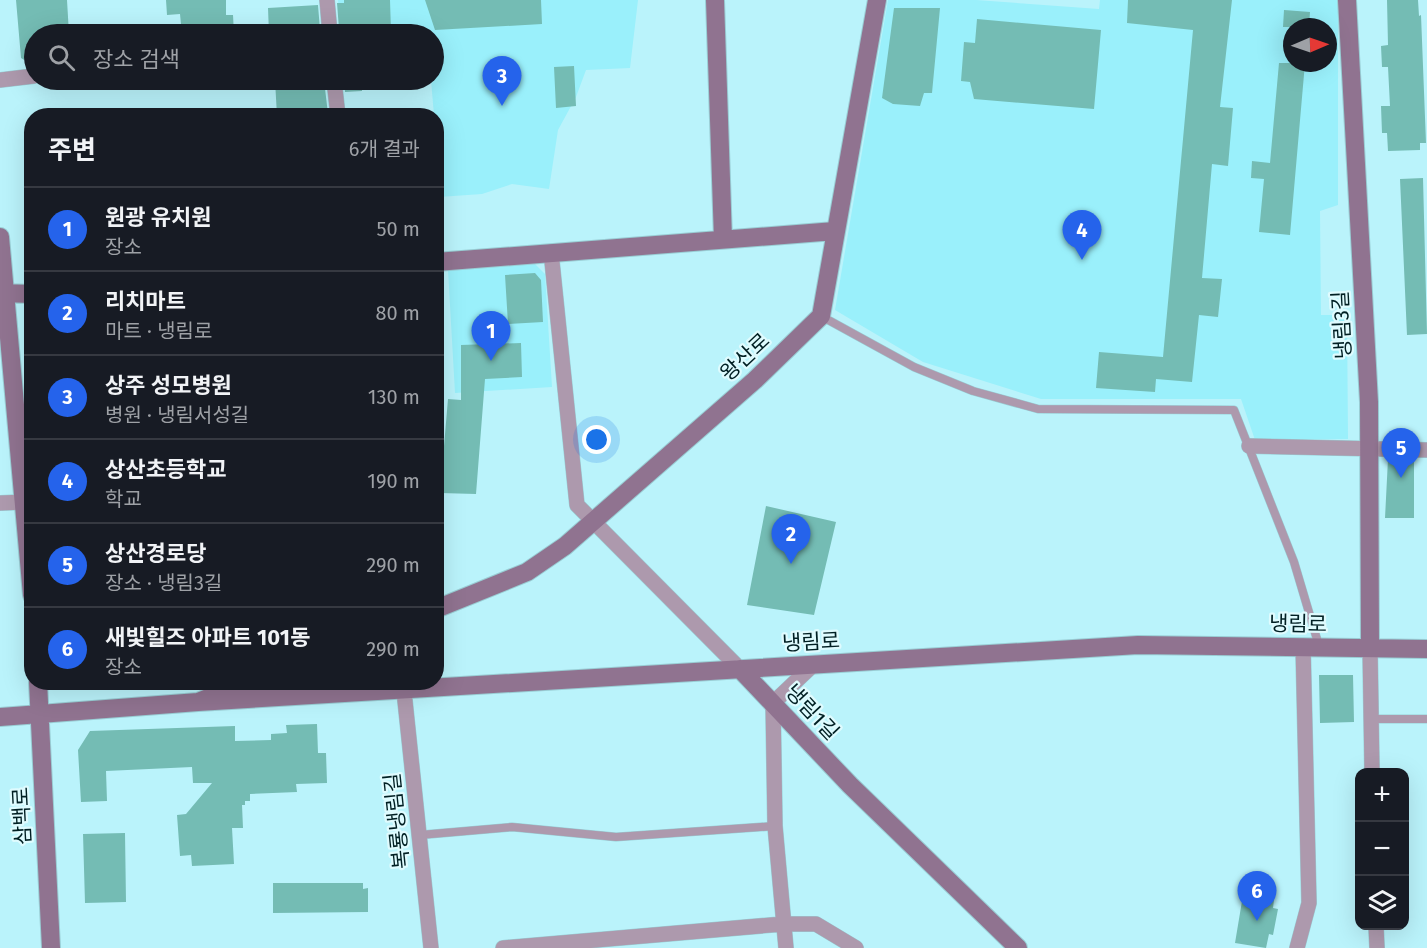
<!DOCTYPE html>
<html lang="ko">
<head>
<meta charset="utf-8">
<style>
	body { margin:0; font-family:"Fira Sans","Noto Sans KR",sans-serif; background:#20242c; color:#f1f3f6 }
	.controls { position:absolute; right:18px; bottom:18px; display:grid; overflow:hidden; border-radius:12px; box-shadow:0 6px 24px #0002 }
	.controls button { width:54px; height:54px; display:grid; place-items:center; padding:0; border:0; border-bottom:2px solid #363941; background:#171b24; color:#f1f3f6; font:30px sans-serif }
	.compass { position:absolute; left:1283px; top:18px; width:54px; height:54px; border-radius:50%; background:#171b24; box-shadow:0 6px 24px #0002; rotate:88deg }
	.you { position:absolute; left:597px; top:440px; width:21px; height:21px; margin:-15px; border:4px solid #fff; border-radius:50%; background:#1a73e8; box-shadow:0 0 0 9px #1a73e833 }
	.badge { display:grid; place-items:center; width:39px; height:39px; border-radius:50%; background:#2563eb; color:#fff; font-size:20px; font-weight:700 }
	.pin { position:absolute; translate:-50% -50px; filter:drop-shadow(0 2px 3px #0008) }
	.pin::after { content:''; position:absolute; top:32px; width:21px; height:18px; background:inherit; clip-path:polygon(0 0,100% 0,50% 100%) }
	.list { margin:0; padding:0; list-style:none }
	h2 { display:flex; justify-content:space-between; align-items:center; height:78px; margin:0; padding:0 24px; font-size:26px }
	h2 small { font-size:20px; font-weight:400; color:#9ea1a6 }
	.list li { display:grid; grid-template-columns:39px 1fr auto; gap:18px; align-items:center; box-sizing:border-box; height:84px; padding:0 24px; border-top:2px solid #363941 }
	.list b { display:block; font-size:22px; white-space:nowrap }
	.list p { margin:0; font-size:20px; white-space:nowrap; color:#9ea1a6 }
	.list em { font-size:20px; font-style:normal; color:#9ea1a6 }
	.icon { flex:none; width:33px; height:33px; fill:none; stroke:currentColor; stroke-width:2; stroke-linecap:round; stroke-linejoin:round }
	.map { position:relative; flex:none; width:1427px; height:948px; overflow:hidden }
	.search { position:absolute; background:#171b24; box-shadow:0 6px 24px #0002; left:24px; top:24px; width:420px; height:66px; display:flex; align-items:center; gap:15px; box-sizing:border-box; padding:0 21px; border-radius:33px; color:#9ea1a6; font-size:22px }
	.panel { position:absolute; background:#171b24; box-shadow:0 6px 24px #0002; left:24px; top:108px; width:420px; height:582px; border-radius:24px }
	.map>svg:first-child { display:block }
	.built { fill:#9af0fb; fill-rule:evenodd }
	.building { fill:#74bcb4 }
	.lines { fill:none; stroke-linecap:round; stroke-linejoin:round }
	.lane-casing { stroke:#99cdd4; stroke-width:9 }
	.street-casing { stroke:#99cdd4; stroke-width:16 }
	.secondary-casing { stroke:#99cdd4; stroke-width:20 }
	.lane { stroke:#ad99ad; stroke-width:8 }
	.street { stroke:#ad99ad; stroke-width:15 }
	.secondary { stroke:#907390; stroke-width:18 }
	.labels { text-anchor:middle; stroke-width:4.5; stroke-linejoin:round; paint-order:stroke }
	.street-label { font-size:21px; fill:#001f23; stroke:#dffbfe }
</style>
</head>
<body>
<div class="map">
<svg width="1427" height="948" viewBox="0 0 1427 948">
	<rect width="100%" height="100%" fill="#baf3fb"/>
	<!-- built -->
	<path class="built" d="M338,0H638L630,68L586,70L576,97L558,130L549,189L512,184L482,194L439,197L436,116L434,115L431,80H434V34H341Z
		M888,0H976L1099,9L1100,0H1338V205L1320,211L1321,315H1347L1348,439L1255,440L1241,399H1041L923,362L835,310ZM1292,27H1328V63H1292Z
		M535,264L545,274L552,387L455,393L448,270Z"/>
	<!-- building -->
	<path class="building" d="M16,0H67L69,34H34V66L21,58Z
		M166,0H226V15H233L234,34H182L180,14L167,15Z
		M344,0H390L391,32L347,34V28L339,29L337,3H344Z
		M425,0H541L542,24L435,30Z
		M1128,0H1232L1220,107L1233,108L1228,166L1212,164L1202,278L1222,279L1218,317L1199,315L1192,382L1156,379L1155,392L1096,388L1099,352L1163,357L1193,30L1127,23Z
		M1387,0H1418L1419,16L1421,15L1426,143H1420V150L1388,151L1387,133H1382L1381,106H1390L1388,67H1382L1381,46L1388,45Z
		M318,5L320,30L305,31L306,34H269L268,8Z
		M894,8H940L932,93H924L920,106L893,104L882,98Z
		M1284,10L1310,12L1309,27H1283Z
		M977,19L1101,30L1094,109L974,99L970,82L961,81L964,42L975,43Z
		M1279,63H1305L1290,235L1259,232L1264,179L1251,178L1252,161L1270,163Z
		M574,66L576,106L556,108L554,67Z
		M275,80H324L328,114L277,116Z
		M344,80H362V91L345,92Z
		M1423,178L1427,334L1407,335L1400,179Z
		M535,273L541,280L543,322L508,324L505,275Z
		M521,343L522,377L485,379L476,494L440,493L448,399L461,400V345Z
		M1388,459H1414V518H1385Z
		M766,506L836,522L814,615L747,605Z
		M1319,675H1353L1354,722L1320,723Z
		M317,724L318,753H326L327,783L296,784L297,792L250,794V801H245V805H242L243,828H232L234,864L192,866L191,855L180,856L177,815L186,814L212,783H193L192,767L106,771L107,801L81,802L78,750L90,731L235,726V741L271,740V734L287,733L286,725Z
		M125,833L126,902L85,903L83,834Z
		M273,883H363V889L368,888V912L273,913Z
		M1243,895L1274,900L1273,908L1278,909L1273,935L1269,934L1266,948L1235,943Z"/>
	<g class="lines">
		<!-- lane casing -->
		<g class="lane-casing">
			<path id="lane" d="M821,316L914,367L973,391L1038,409L1234,410L1294,562L1319,646
				M1370,719H1427
				M420,835L512,827L616,837L775,826"/>
		</g>
		<!-- street casing -->
		<g class="street-casing">
			<path id="street" d="M327,0L330,34
				M0,80L34,76
				M334,80L338,116
				M551,252L577,505L740,669
				M1249,446L1427,450
				M0,503L25,502
				M1370,647L1372,772
				M403,682L431,948
				M1376,926L1377,948
				M503,948L783,924H816L856,948
				M786,948L775,826L773,703L813,665
				M1297,948L1309,903L1303,646"/>
		</g>
		<!-- secondary casing -->
		<g class="secondary-casing">
			<path id="secondary" d="M715,0L723,239
				M1347,0L1369,402L1370,647
				M0,237L32,595
				M436,262L835,231
				M0,293L32,294
				M436,609L527,572L565,546L755,380L821,316L877,0
				M740,669L850,785L1018,948
				M38,682L51,948
				M198,702L1138,645L1427,649
				M0,717L198,702L247,682"/>
		</g>
		<!-- lane -->
		<use href="#lane" class="lane"/>
		<!-- street -->
		<use href="#street" class="street"/>
		<!-- secondary -->
		<use href="#secondary" class="secondary"/>
	</g>
	<g class="labels">
		<!-- street labels -->
		<g class="street-label">
			<text transform="translate(1342 325) rotate(-93)" y="7">냉림3길</text>
			<text transform="translate(745 357) rotate(-43)" y="7">왕산로</text>
			<text transform="translate(1298 624) rotate(1)" y="7">냉림로</text>
			<text transform="translate(811 642) rotate(-3)" y="7">냉림로</text>
			<text transform="translate(812 712) rotate(47)" y="7">냉림1길</text>
			<text transform="translate(22 816) rotate(-93)" y="7">삼백로</text>
			<text transform="translate(397 821) rotate(-96)" y="7">복룡냉림길</text>
		</g>
	</g>
</svg>
<div class="controls">
<button>+</button>
<button>−</button>
<button><svg class="icon" aria-label="layers" viewBox="0 0 24 24"><path d="M12 4l9 5-9 5-9-5zM3 14l9 5 9-5"/></svg></button>
</div>
<svg class="compass" viewBox="-18 -18 36 36"><path d="M0-13l5 13h-10z" fill="#e53935"/><path d="M0 13l5-13h-10z" fill="#9ea1a6"/></svg>
<div class="you"></div>
<div class="pin badge" style="left:491px;top:361px">1</div>
<div class="pin badge" style="left:791px;top:564px">2</div>
<div class="pin badge" style="left:502px;top:106px">3</div>
<div class="pin badge" style="left:1082px;top:260px">4</div>
<div class="pin badge" style="left:1401px;top:478px">5</div>
<div class="pin badge" style="left:1257px;top:921px">6</div>
<div class="search"><svg class="icon" aria-label="search" viewBox="0 0 24 24"><circle cx="10" cy="10" r="6"/><path d="M15 15l6 6"/></svg>장소 검색</div>
<section class="panel">
<h2>주변<small>6개 결과</small></h2>
<ul class="list">
<li><span class="badge">1</span><div><b>원광 유치원</b><p>장소</p></div><em>50 m</em></li>
<li><span class="badge">2</span><div><b>리치마트</b><p>마트 · 냉림로</p></div><em>80 m</em></li>
<li><span class="badge">3</span><div><b>상주 성모병원</b><p>병원 · 냉림서성길</p></div><em>130 m</em></li>
<li><span class="badge">4</span><div><b>상산초등학교</b><p>학교</p></div><em>190 m</em></li>
<li><span class="badge">5</span><div><b>상산경로당</b><p>장소 · 냉림3길</p></div><em>290 m</em></li>
<li><span class="badge">6</span><div><b>새빛힐즈 아파트 101동</b><p>장소</p></div><em>290 m</em></li>
</ul>
</section>
</div>
</body>
</html>
